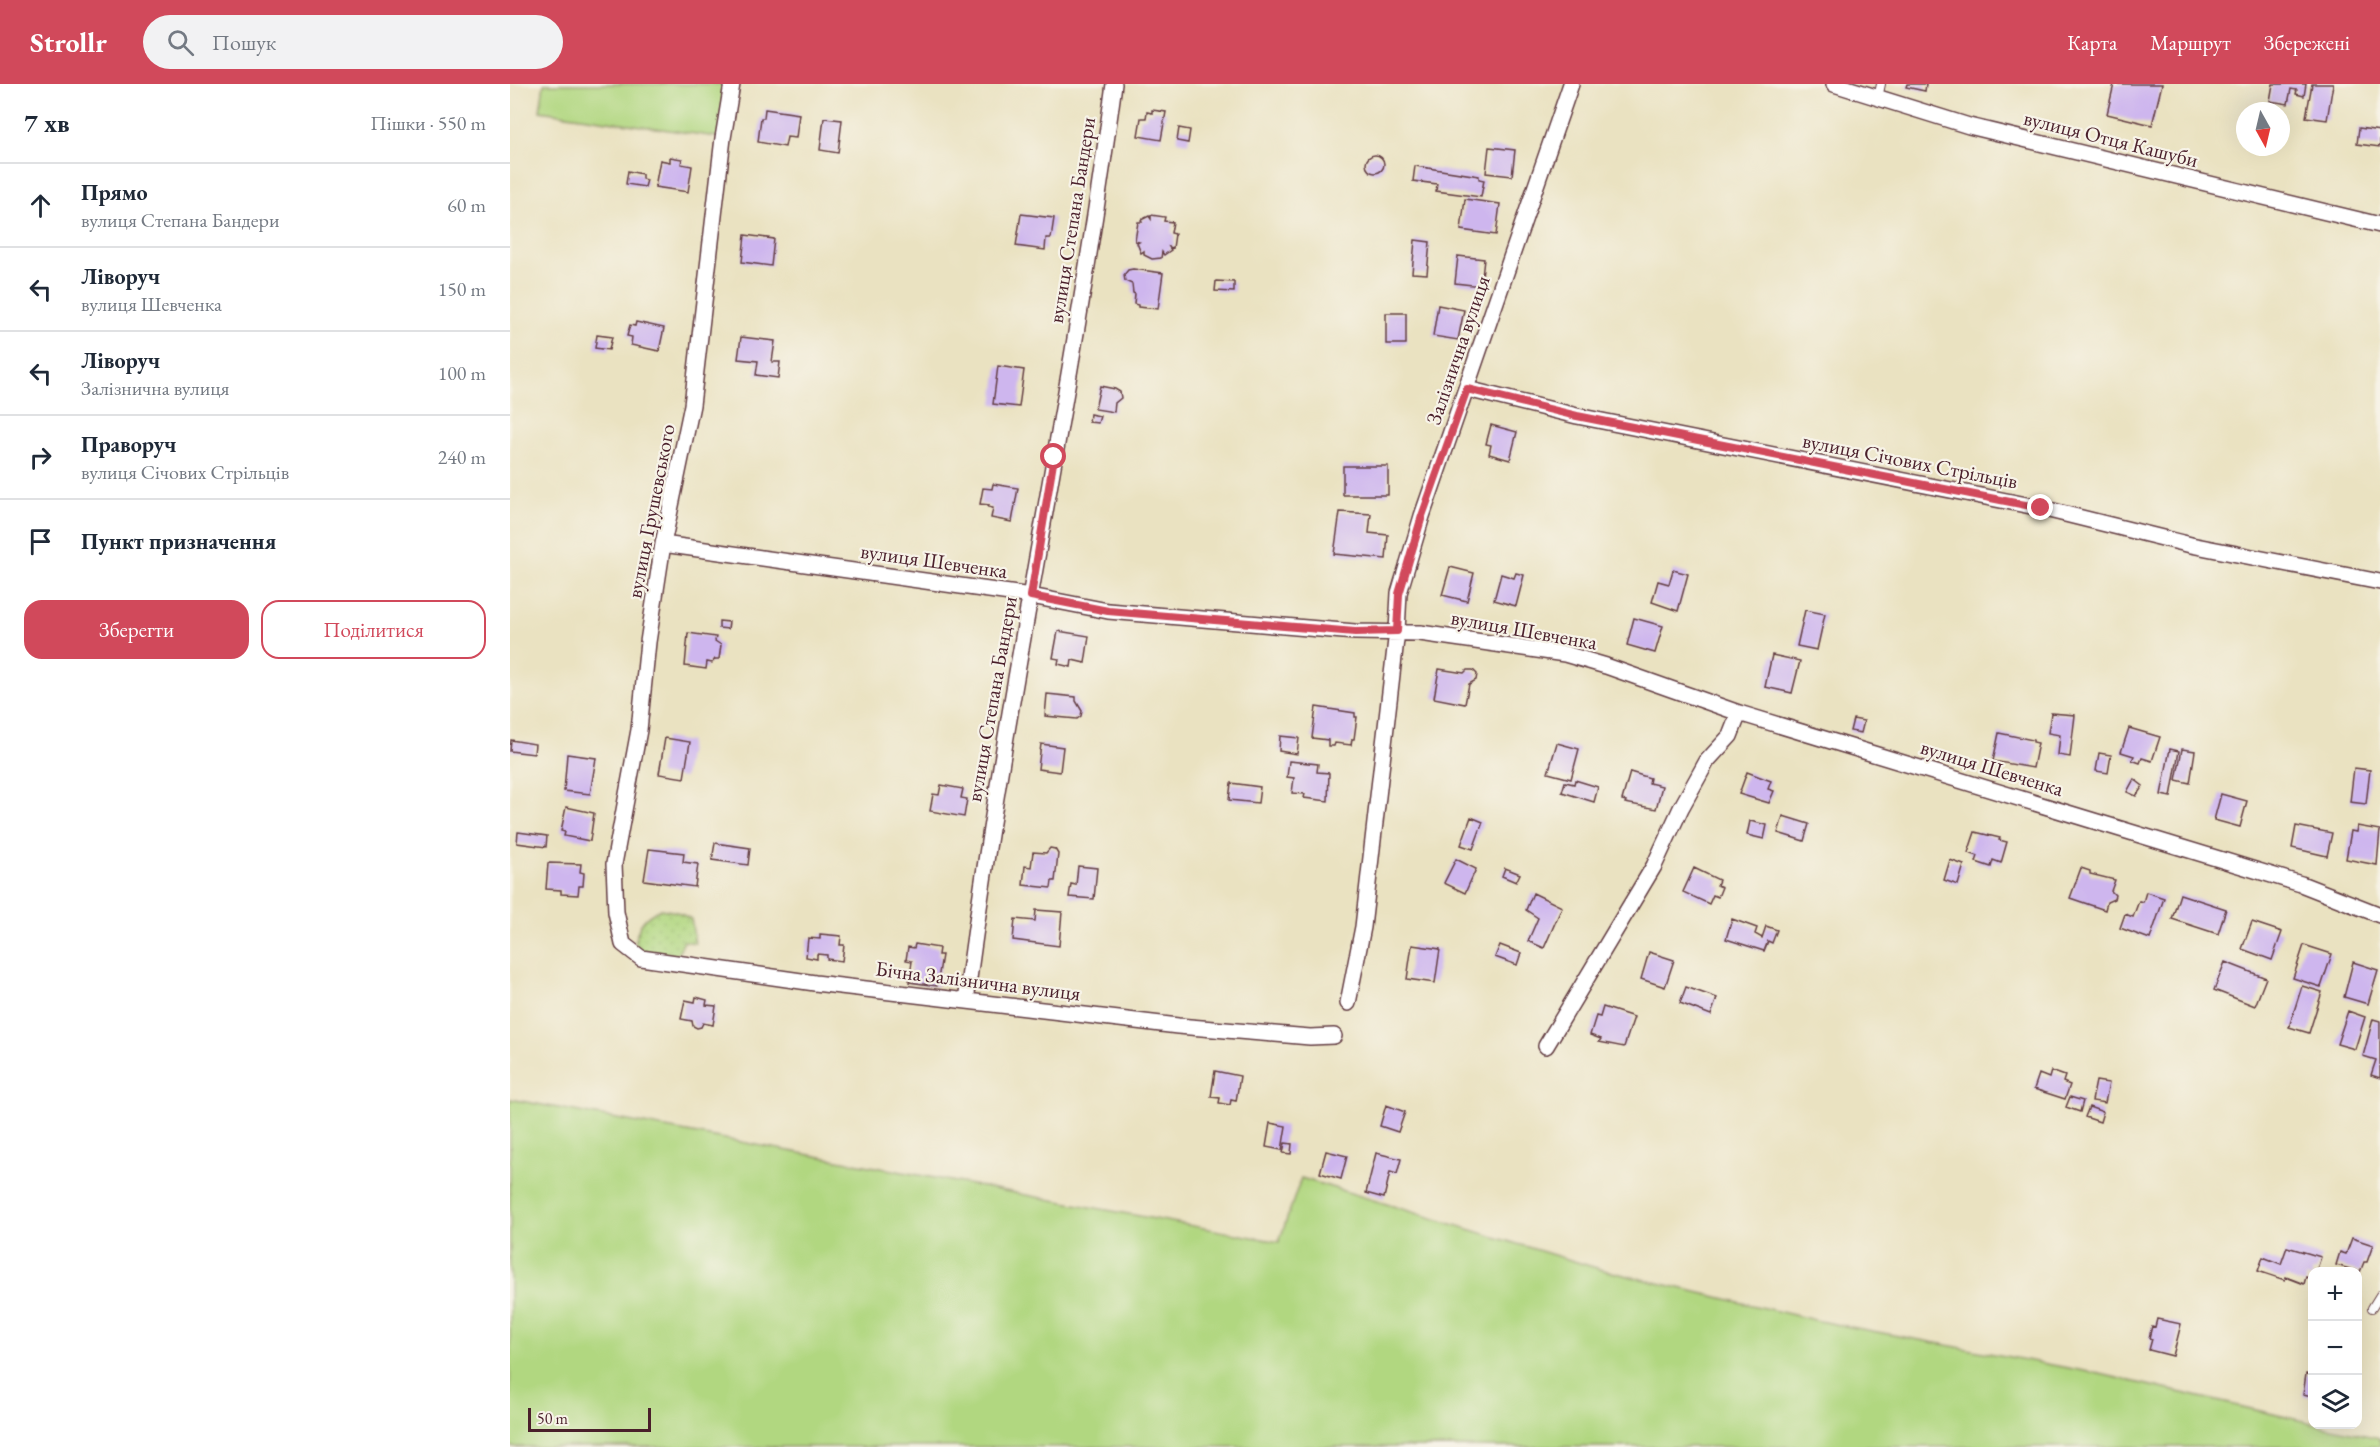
<!DOCTYPE html>
<html lang="uk">
<head>
<meta charset="utf-8">
<style>
	body { margin:0; font-family:"EB Garamond",serif; background:#f2f2f3; color:#1f2937 }
	.controls { position:absolute; right:18px; bottom:18px; display:grid; overflow:hidden; border-radius:12px; box-shadow:0 6px 24px #0002 }
	.controls button { width:54px; height:54px; display:grid; place-items:center; padding:0; border:0; border-bottom:2px solid #e0e1e3; background:#fff; color:#1f2937; font:30px sans-serif }
	.compass { position:absolute; left:1726px; top:18px; width:54px; height:54px; border-radius:50%; background:#fff; box-shadow:0 6px 24px #0002; rotate:172deg }
	.scale { position:absolute; left:18px; bottom:15px; width:123px; box-sizing:border-box; padding-left:6px; border:3px solid #4a1f2b; border-top:0; font-size:16px; line-height:21px; white-space:nowrap; color:#4a1f2b; -webkit-text-stroke:4px #f7f3e8; paint-order:stroke }
	.stop { position:absolute; width:18px; height:18px; margin:-14px; border:4px solid #d1495b; border-radius:50%; background:#fff }
	.stop.end { background:#d1495b; border-color:#fff; box-shadow:0 2px 6px #0008 }
	.list { margin:0; padding:0; list-style:none }
	h2 { display:flex; justify-content:space-between; align-items:center; height:78px; margin:0; padding:0 24px; font-size:26px }
	h2 small { font-size:20px; font-weight:400; color:#747a83 }
	.list li { display:grid; grid-template-columns:39px 1fr auto; gap:18px; align-items:center; box-sizing:border-box; height:84px; padding:0 24px; border-top:2px solid #e0e1e3 }
	.list b { display:block; font-size:22px; white-space:nowrap }
	.list p { margin:0; font-size:20px; white-space:nowrap; color:#747a83 }
	.list em { font-size:20px; font-style:normal; color:#747a83 }
	.actions { display:flex; gap:12px; padding:18px 24px }
	.actions a { flex:1; padding:14px 0; border:2px solid #d1495b; border-radius:18px; text-align:center; font-size:21px; color:#d1495b }
	.actions .main { background:#d1495b; color:#fff }
	.icon { flex:none; width:33px; height:33px; fill:none; stroke:currentColor; stroke-width:2; stroke-linecap:round; stroke-linejoin:round }
	.map { position:relative; flex:none; width:1870px; height:1363px; overflow:hidden }
	header { display:flex; align-items:center; gap:36px; box-sizing:border-box; height:84px; padding:0 30px; background:#d1495b; color:#fff }
	header strong { font-size:28px }
	nav { display:flex; gap:33px; margin-inline-start:auto; font-size:21px }
	.search { width:420px; height:54px; background:#f2f2f3; display:flex; align-items:center; gap:15px; box-sizing:border-box; padding:0 21px; border-radius:33px; color:#747a83; font-size:22px }
	main { display:flex }
	aside { flex:1; background:#fff }
	.map>svg:first-child { display:block }
	.grass { fill:url(#grass-dots); stroke:#7e7b56; stroke-width:1.5 }
	.garden { fill:#b1d780; stroke:#7e7b56; stroke-width:1.5 }
	.building { fill:#ceb6ee }
	.lines { fill:none; stroke-linecap:round; stroke-linejoin:round }
	.lane-casing { stroke:#623c42; stroke-width:10 }
	.street-casing { stroke:#623c42; stroke-width:18 }
	.lane { stroke:#fff; stroke-width:8 }
	.street { stroke:#fff; stroke-width:15 }
	.route { stroke:#d1495b; stroke-width:8 }
	.labels { text-anchor:middle; stroke-width:4.5; stroke-linejoin:round; paint-order:stroke }
	.street-label { font-size:21px; fill:#4a1f2b; stroke:#f7f3e8 }
</style>
</head>
<body>
<header>
<strong>Strollr</strong>
<div class="search"><svg class="icon" aria-label="search" viewBox="0 0 24 24"><circle cx="10" cy="10" r="6"/><path d="M15 15l6 6"/></svg>Пошук</div>
<nav><a>Карта</a><a>Маршрут</a><a>Збережені</a></nav>
</header>
<main>
<aside>
<h2>7 хв<small>Пішки · 550 m</small></h2>
<ul class="list">
<li><svg class="icon" aria-label="ahead" viewBox="0 0 24 24"><path d="M12 20V5M6 11l6-6 6 6"/></svg><div><b>Прямо</b><p>вулиця Степана Бандери</p></div><em>60 m</em></li>
<li><svg class="icon" aria-label="left" viewBox="0 0 24 24"><path d="M17 20v-9H6M10 6l-5 5 5 5"/></svg><div><b>Ліворуч</b><p>вулиця Шевченка</p></div><em>150 m</em></li>
<li><svg class="icon" aria-label="left" viewBox="0 0 24 24"><path d="M17 20v-9H6M10 6l-5 5 5 5"/></svg><div><b>Ліворуч</b><p>Залізнична вулиця</p></div><em>100 m</em></li>
<li><svg class="icon" aria-label="right" viewBox="0 0 24 24"><path d="M7 20v-9h11M14 6l5 5-5 5"/></svg><div><b>Праворуч</b><p>вулиця Січових Стрільців</p></div><em>240 m</em></li>
<li><svg class="icon" aria-label="arrive" viewBox="0 0 24 24"><path d="M6 21V4h12l-3 4 3 4H6"/></svg><div><b>Пункт призначення</b></div></li>
</ul>
<div class="actions"><a class="main">Зберегти</a><a>Поділитися</a></div>
</aside>
<div class="map">
<svg width="1870" height="1363" viewBox="0 0 1870 1363">
	<defs>
		<pattern id="grass-dots" width="8" height="8" patternUnits="userSpaceOnUse" patternTransform="scale(1.5)"><rect width="8" height="8" fill="#b1d780"/><path d="M2 2h.1M6 6h.1" fill="none" stroke="#9ab86f" stroke-width="1.8" stroke-linecap="round"/></pattern>
	</defs>
	<rect width="100%" height="100%" fill="#f7f3e8"/>
	<filter id="ink" filterUnits="userSpaceOnUse"><feTurbulence type="fractalNoise" baseFrequency=".0167" numOctaves="2"/><feDisplacementMap in="SourceGraphic" scale="12" xChannelSelector="R" yChannelSelector="G"/><feConvolveMatrix kernelMatrix="1 2 1 2 8 2 1 2 1" color-interpolation-filters="sRGB"/></filter>
	<filter id="wash" filterUnits="userSpaceOnUse"><feTurbulence type="fractalNoise" baseFrequency=".008" numOctaves="4" result="noise"/><feDisplacementMap in="SourceGraphic" scale="24" xChannelSelector="R" yChannelSelector="G"/><feGaussianBlur stdDeviation="1.35" result="paint"/><feColorMatrix in="noise" values="0 0 0 0 0 0 0 0 0 0 0 0 0 0 0 0 0 1.4 0 .05"/><feComposite in="paint" operator="in"/></filter>
	<g filter="url(#wash)">
		<rect width="100%" height="100%" fill="#eae2c1"/>
		<!-- grass -->
		<path class="grass" d="M151,825L167,828L181,835L185,859L174,857L166,873L147,874L125,864C126,844 132,833 151,825Z"/>
		<!-- garden -->
		<path class="garden" d="M34,0H217L213,54L30,27Z
			M0,1015L769,1158L791,1094L1093,1186L1309,1237L1590,1290L1802,1339V1340L1870,1354V1363H0Z"/>
		<g id="blocks">
			<!-- building -->
			<path class="building" d="M1397,0H1416L1415,7L1396,3Z
				M1604,0H1652L1642,41L1597,30Z
				M1763,0H1796L1794,12L1786,10L1787,6L1781,5L1778,20L1760,17Z
				M1802,0H1823L1817,36L1796,33Z
				M255,25L289,30L286,54L277,53L275,63L248,58L251,34H254Z
				M642,26L656,28L651,56L628,52L631,34H636L637,28L642,29Z
				M314,34L332,36L328,69L310,66Z
				M669,44L680,46L678,59L667,57Z
				M1849,44L1870,47V63L1847,60Z
				M979,63L1005,66L1002,92L976,89Z
				M856 80a9 9 0 1 1 18 0a9 9 0 1 1-18 0Z
				M160,73L172,75L171,80L182,82L178,108L145,103L150,76L160,78Z
				M905,82L969,92V95L974,96L971,113L926,107L927,100L903,97Z
				M118,87L132,90V95L137,96L135,103L116,100Z
				M955,115L990,120L986,151L951,146Z
				M511,130L544,134L541,154H536L535,166L506,162Z
				M641,131L655,133L654,137L663,138L661,149L665,150L663,164L659,163L661,166L654,171L652,168L651,174L642,175L634,171V167L631,169L627,159L629,158L625,157L628,138H632L631,136L639,132L641,135Z
				M235,151L264,155L261,182L232,178Z
				M905,156L920,158L917,190L902,189Z
				M948,172L974,175L971,202L945,199Z
				M623,185L653,189L648,225L628,223V221L624,220L625,210L623,209L622,200L615,197L614,191L618,186Z
				M706,197L724,198V208L705,207Z
				M928,221L954,226L948,256L923,252Z
				M876,229H896V260H876Z
				M126,238L154,244L149,267L121,261L122,253L117,252L120,241L125,242Z
				M87,251L102,253L99,266L85,264Z
				M231,253L265,257L262,278H270L268,294L246,291L248,277L228,275Z
				M488,282L514,286L509,323L483,320Z
				M590,302L605,305L610,308L611,314L605,319L604,328L585,325Z
				M580,330L590,332L588,339L579,338Z
				M981,341L1007,348L1000,376L979,370L981,361L976,360Z
				M833,382H878V411H833Z
				M483,400L508,404L502,438L481,434L483,424L478,423L479,421L470,420L473,404L482,405Z
				M830,428L861,430L859,449L878,451L876,475L824,470Z
				M940,483L964,489L957,517L932,511Z
				M1163,486L1178,490L1168,527L1142,518L1148,497L1159,500Z
				M1006,489L1014,491L1006,522L984,516L991,490L1004,494Z
				M1295,526L1315,530L1307,566L1287,562Z
				M1124,534L1153,542L1145,569L1117,561Z
				M209,537L219,538L218,545L209,544Z
				M548,547L579,552L575,579L562,576L561,583L548,580L549,575L543,574Z
				M178,549L206,553L205,557L211,561L209,575H205L202,579L197,578L196,585L175,582Z
				M1262,571L1290,577L1282,609L1255,603Z
				M929,585L954,589L957,586H963L967,590L966,596L959,600L955,620L924,614Z
				M537,610L566,613V617L572,627L571,632L567,635L535,632Z
				M806,623L845,629V633H847L844,655H842L841,661L825,659L824,662H818V656L802,654Z
				M1541,629L1565,631L1560,673L1548,671L1550,651L1538,649Z
				M1343,635L1354,637L1351,649L1340,647Z
				M1619,644L1650,653L1642,677L1632,674L1630,679L1622,676L1624,672L1611,668Z
				M1489,649L1523,656V658L1528,659L1523,684L1483,677Z
				M770,652L789,654L787,670L769,667Z
				M155,654L180,658L174,694L149,690Z
				M1,656L25,660L24,670L0,667Z
				M1047,659L1069,665L1061,695L1038,689Z
				M531,660L553,663L550,688L528,685Z
				M1660,665L1669,667L1661,713L1651,711Z
				M1672,665L1685,667L1680,699L1666,696Z
				M1589,669L1601,671L1598,689L1586,687Z
				M57,670L86,674L80,710L54,707Z
				M779,677L808,680L807,688L819,689L818,717L794,714L795,710L782,709L784,694L777,693Z
				M1844,684L1860,686L1856,720L1840,718Z
				M1120,688L1140,694L1139,699L1152,702L1146,725L1115,719L1116,717L1112,716Z
				M1237,688L1261,697L1258,705L1264,707L1259,719L1229,710Z
				M1624,695L1633,702L1626,712L1617,708Z
				M1065,696L1088,703L1084,718L1052,708L1055,698L1064,700Z
				M721,699L750,703L748,719L719,716Z
				M431,701L453,705L451,714L457,715L454,733L420,727L423,710L429,711Z
				M1711,710L1737,717L1730,743L1704,736Z
				M56,723L84,729L80,757L54,752L55,748L51,747Z
				M1273,732L1299,740L1294,757L1268,749Z
				M961,733L973,738L963,765L951,761Z
				M1240,737L1257,741L1254,755L1237,751Z
				M1786,742L1822,749L1817,772L1782,764Z
				M1847,742L1870,746L1867,781L1836,775L1841,747L1846,748Z
				M8,748L37,752L36,763L7,759Z
				M1465,748L1490,754L1489,756L1497,758L1491,779L1483,776L1481,783L1466,778L1468,772L1458,769Z
				M205,759L240,764L238,781L202,776Z
				M540,764L545,765L548,770L545,797H542L541,804L513,801L515,782L521,783L523,768L536,769Z
				M139,765L174,769L173,778L188,780L185,803L134,796Z
				M946,775L966,785L955,809L934,799Z
				M1440,776L1454,781L1448,801L1434,796Z
				M38,779L71,780L70,788L74,789L73,802H69L68,811L51,810V806L36,805Z
				M568,782L587,784L584,815L559,813L561,800L566,801Z
				M995,784L1010,790L1006,798L992,792Z
				M1184,784L1209,796L1207,801L1212,803L1208,813L1203,811L1199,820L1173,808Z
				M1571,784L1580,787V790L1605,796L1601,807L1605,811L1604,815L1597,818L1595,826L1560,814Z
				M1636,808L1654,814L1640,855L1610,844L1615,830L1623,833L1629,817L1633,818Z
				M1023,809L1052,823L1034,864L1018,857L1028,834L1016,826Z
				M1670,810L1716,825L1708,850L1662,835Z
				M526,826L552,828L549,862L503,856L505,835L525,837Z
				M1222,835L1247,844L1245,850L1252,854L1256,842L1267,846L1262,859L1258,857L1254,867L1216,855Z
				M1742,838L1772,848L1762,876L1732,865Z
				M310,850L331,852L330,861H334L332,877L317,875V871L307,870V875L296,873L298,854L310,855Z
				M405,860L429,864L428,871H432L427,902L399,898L402,877L396,876L398,863L404,864Z
				M902,861L930,865L925,899L897,895Z
				M990,861L1011,869L1007,881L985,873Z
				M1794,861L1822,870L1811,903L1783,894Z
				M1139,868L1164,876L1155,903L1131,895Z
				M1715,878L1756,894L1745,922L1704,906Z
				M1843,878L1868,886L1858,920L1834,913Z
				M1792,902L1812,908L1799,949L1779,943Z
				M1176,903L1207,914L1201,931L1170,919Z
				M186,913L197,916L196,921L206,922L203,941L193,939L191,943L187,944L183,942L182,937L171,935L175,916L185,918Z
				M1093,923L1124,933L1114,963L1089,958L1091,955L1080,951L1086,932L1090,933Z
				M1838,927L1855,933L1845,965L1827,960Z
				M1863,935L1870,937V994L1861,991L1866,976L1853,972Z
				M705,987L730,992L726,1017L721,1016L720,1021L709,1019L710,1014L701,1013Z
				M1541,987L1555,992L1553,998L1560,1001L1555,1015L1524,1005L1529,990L1539,994Z
				M1586,997L1599,999L1595,1019L1582,1017Z
				M1560,1013L1573,1017L1570,1028L1556,1023Z
				M876,1021L895,1028L888,1048L870,1042Z
				M1579,1023L1593,1028L1590,1038L1575,1033Z
				M760,1039L776,1042L772,1066L756,1063Z
				M775,1059L782,1060L781,1070L773,1069Z
				M816,1067L837,1072L831,1095L810,1089Z
				M866,1069L891,1075L887,1090L880,1088L874,1114L856,1109Z
				M1842,1154L1863,1161L1857,1178H1854L1850,1188L1826,1181L1830,1168L1836,1170Z
				M1777,1163L1811,1173L1806,1188H1802V1195L1796,1193L1794,1200L1776,1193L1775,1196L1748,1187L1753,1173L1771,1180Z
				M1647,1235L1671,1240L1663,1272L1639,1266L1642,1255L1639,1254L1642,1242L1645,1243Z
				M1796,1290L1802,1291V1313L1793,1311Z"/>
		</g>
	</g>
	<g filter="url(#ink)">
		<use href="#blocks" fill-opacity="0" stroke="#623c42" stroke-width="1.5"/>
		<g class="lines">
			<!-- lane casing -->
			<g class="lane-casing">
				<path id="lane" d="M1368,14L1371,0
					M1862,1224L1870,1211"/>
			</g>
			<!-- street casing -->
			<g class="street-casing">
				<path id="street" d="M222,0L213,54L182,321L153,460L138,558L129,646L104,780L106,828L113,860L131,874L305,899L668,942L800,953L824,952
					M1324,0L1459,42L1870,141
					M957,305L1067,332L1531,424L1681,461L1870,498
					M153,460L521,512L598,527L845,548L910,549L1055,570L1096,582L1229,629L1791,800L1870,831
					M456,917C496,610 563,307 604,0
					M838,919L853,843L887,547L889,509L912,432L1061,0
					M1036,962L1144,782L1171,724L1197,677L1220,652L1229,629"/>
			</g>
			<!-- lane -->
			<use href="#lane" class="lane"/>
			<!-- street -->
			<use href="#street" class="street"/>
		</g>
	</g>
	<g class="lines" filter="url(#ink)">
		<!-- route -->
		<path class="route" d="M544,373L521,512L598,527L845,548L887,547L889,510L912,432L957,305L1067,332L1531,424"/>
	</g>
	<g class="labels">
		<!-- street labels -->
		<g class="street-label">
			<text transform="translate(1601 55) rotate(14)" y="7">вулиця Отця Кашуби</text>
			<text transform="translate(562 136) rotate(-81)" y="7">вулиця Степана Бандери</text>
			<text transform="translate(948 266) rotate(-71)" y="7">Залізнична вулиця</text>
			<text transform="translate(1400 377) rotate(11)" y="7">вулиця Січових Стрільців</text>
			<text transform="translate(141 427) rotate(-79)" y="7">вулиця Грушевського</text>
			<text transform="translate(424 477) rotate(8)" y="7">вулиця Шевченка</text>
			<text transform="translate(1014 546) rotate(10)" y="7">вулиця Шевченка</text>
			<text transform="translate(482 615) rotate(-80)" y="7">вулиця Степана Бандери</text>
			<text transform="translate(1482 684) rotate(17)" y="7">вулиця Шевченка</text>
			<text transform="translate(468 897) rotate(7)" y="7">Бічна Залізнична вулиця</text>
		</g>
	</g>
</svg>
<div class="controls">
<button>+</button>
<button>−</button>
<button><svg class="icon" aria-label="layers" viewBox="0 0 24 24"><path d="M12 4l9 5-9 5-9-5zM3 14l9 5 9-5"/></svg></button>
</div>
<svg class="compass" viewBox="-18 -18 36 36"><path d="M0-13l5 13h-10z" fill="#e53935"/><path d="M0 13l5-13h-10z" fill="#747a83"/></svg>
<div class="scale">50 m</div>
<div class="stop" style="left:544px;top:373px"></div>
<div class="stop end" style="left:1531px;top:424px"></div>
</div>
</main>
</body>
</html>
